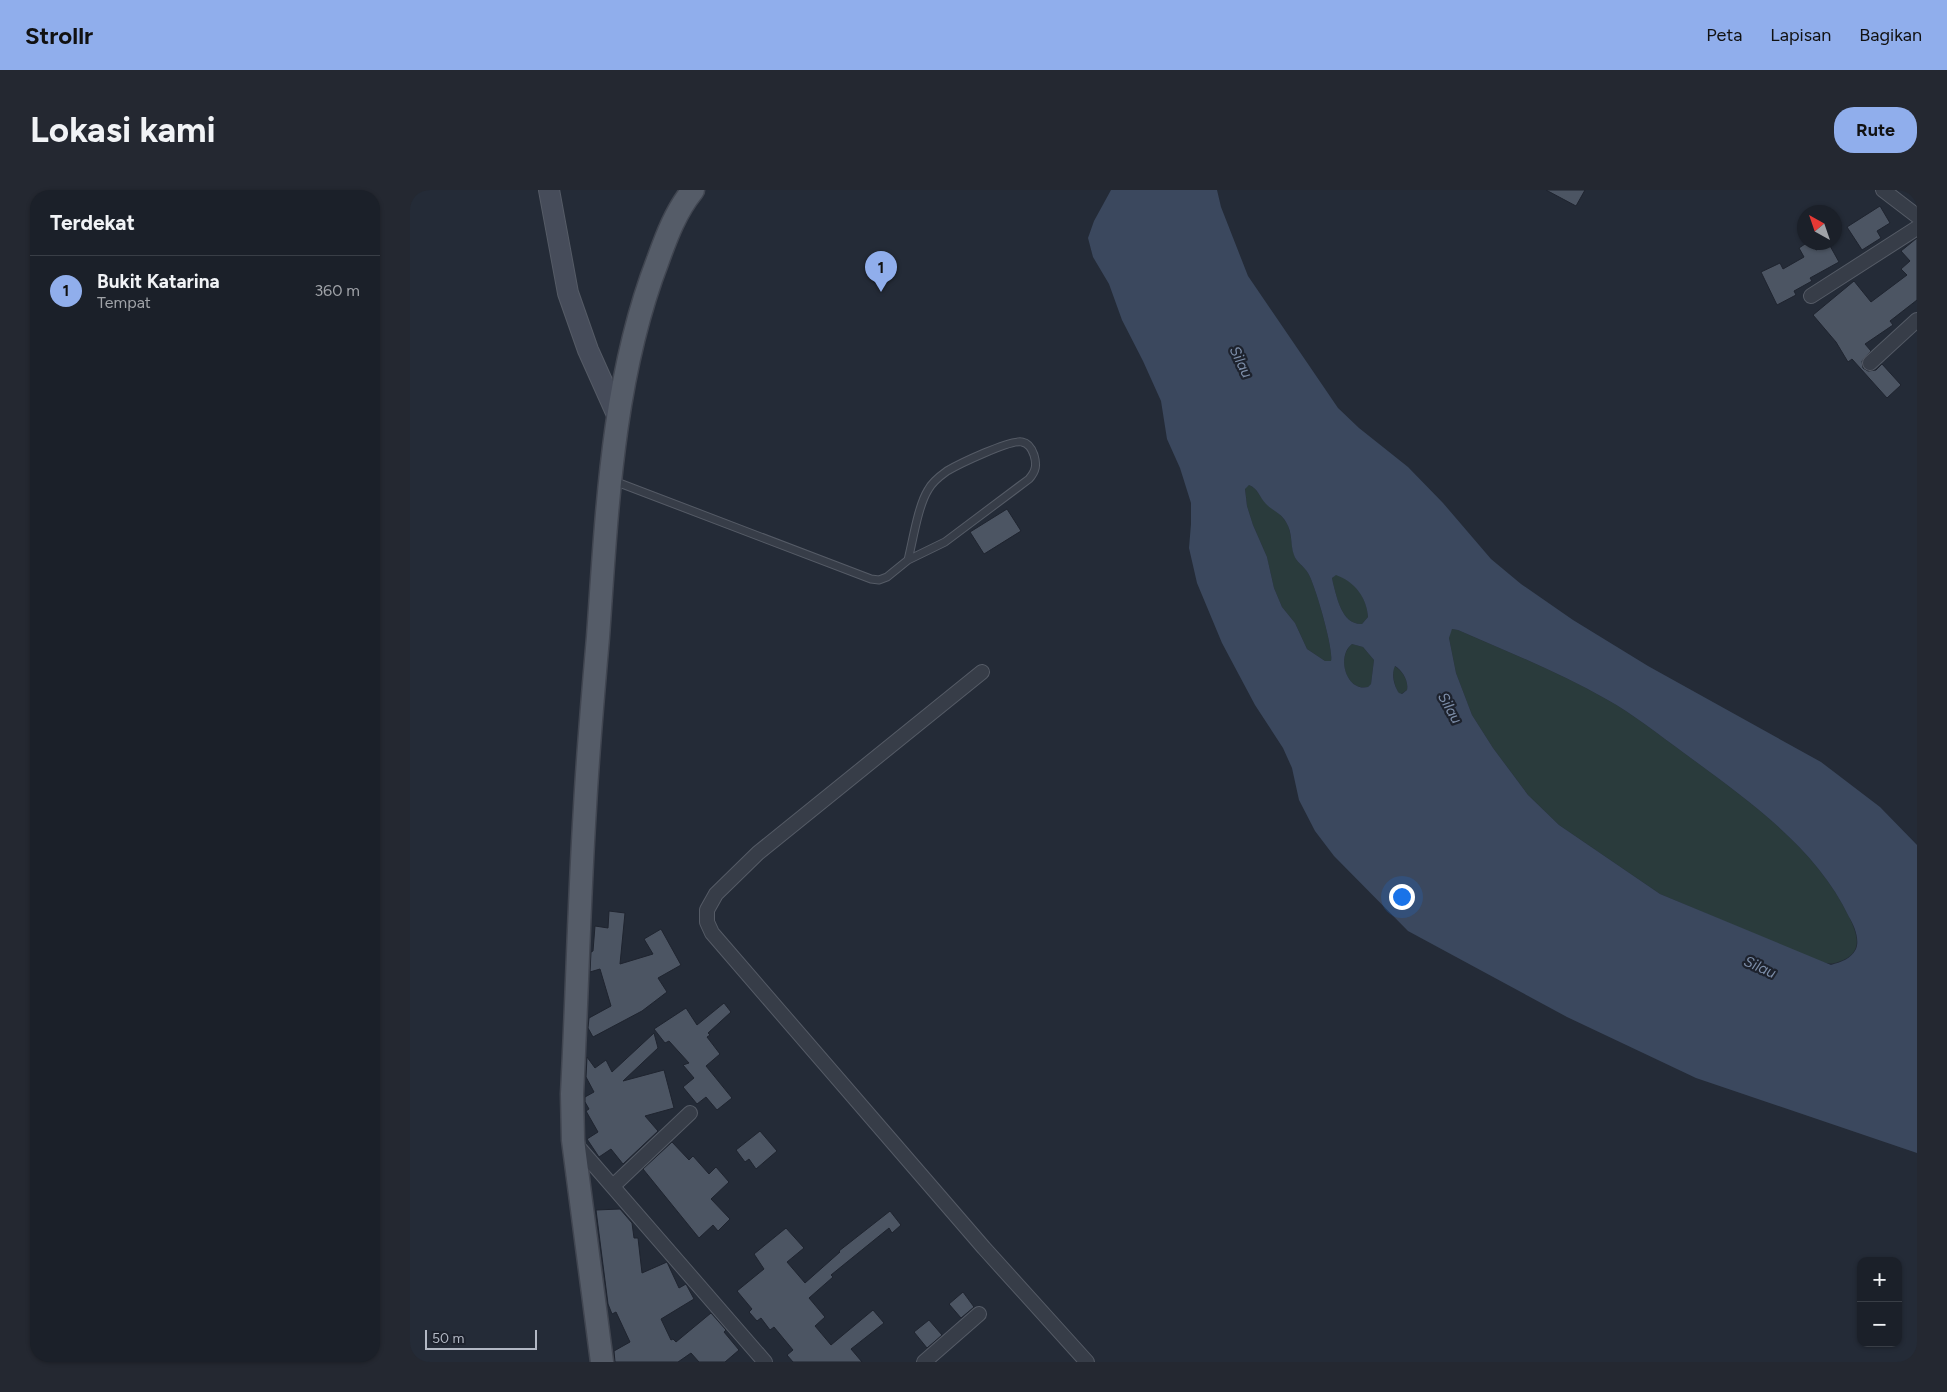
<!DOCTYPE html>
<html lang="id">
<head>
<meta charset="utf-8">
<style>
	body { margin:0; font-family:Figtree,sans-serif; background:#242831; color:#f1f3f6 }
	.controls { position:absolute; right:15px; bottom:15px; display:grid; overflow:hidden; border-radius:10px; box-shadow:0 1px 4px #0004 }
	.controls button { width:45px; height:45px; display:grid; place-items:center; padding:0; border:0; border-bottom:1px solid #393e46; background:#1b2029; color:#f1f3f6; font:25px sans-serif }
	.compass { position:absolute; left:1387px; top:15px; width:45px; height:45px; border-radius:50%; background:#1b2029; box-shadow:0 1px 4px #0004; rotate:320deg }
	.scale { position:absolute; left:15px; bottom:12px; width:112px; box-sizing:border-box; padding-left:5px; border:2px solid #b2b8c4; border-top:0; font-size:14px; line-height:18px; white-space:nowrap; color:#b2b8c4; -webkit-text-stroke:4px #1d222d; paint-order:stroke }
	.you { position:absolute; left:991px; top:706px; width:18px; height:18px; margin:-12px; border:4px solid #fff; border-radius:50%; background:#1a73e8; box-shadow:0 0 0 8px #1a73e833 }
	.badge { display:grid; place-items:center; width:32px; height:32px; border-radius:50%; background:#90aeec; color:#111; font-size:16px; font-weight:700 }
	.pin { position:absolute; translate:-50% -41px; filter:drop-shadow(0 1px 2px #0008) }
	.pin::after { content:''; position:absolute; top:26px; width:18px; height:15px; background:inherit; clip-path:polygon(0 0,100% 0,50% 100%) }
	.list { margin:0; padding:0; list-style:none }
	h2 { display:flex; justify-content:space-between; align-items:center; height:65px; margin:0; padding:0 20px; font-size:21px }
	h2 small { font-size:16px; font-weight:400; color:#a0a3a8 }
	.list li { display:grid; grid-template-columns:32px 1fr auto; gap:15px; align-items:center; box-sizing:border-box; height:70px; padding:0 20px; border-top:1px solid #393e46 }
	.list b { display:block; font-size:19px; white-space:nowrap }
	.list p { margin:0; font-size:16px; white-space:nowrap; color:#a0a3a8 }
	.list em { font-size:16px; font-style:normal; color:#a0a3a8 }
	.map { position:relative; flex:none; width:1507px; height:1172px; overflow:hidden; border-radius:20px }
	header { display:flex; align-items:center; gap:30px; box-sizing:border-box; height:70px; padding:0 25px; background:#90aeec; color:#111 }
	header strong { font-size:24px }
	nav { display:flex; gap:28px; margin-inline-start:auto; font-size:18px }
	.intro { display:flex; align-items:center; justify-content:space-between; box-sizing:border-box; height:120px; padding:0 30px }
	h1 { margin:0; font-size:35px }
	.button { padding:12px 22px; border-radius:20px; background:#90aeec; color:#111; font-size:18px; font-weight:700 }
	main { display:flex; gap:30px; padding:0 30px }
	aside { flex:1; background:#1b2029; border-radius:20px; box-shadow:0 1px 4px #0004 }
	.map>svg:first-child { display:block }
	.green { fill:#2a3b3c }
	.water { fill:#3b485e; fill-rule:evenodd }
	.building { fill:#4c5563; stroke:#1f242f }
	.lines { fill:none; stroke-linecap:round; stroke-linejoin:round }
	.lane-casing { stroke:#555b66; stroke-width:9 }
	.street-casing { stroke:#555b66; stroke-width:16 }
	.secondary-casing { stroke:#555b66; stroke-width:22 }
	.primary-casing { stroke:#414651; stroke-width:25 }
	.lane { stroke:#373d48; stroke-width:7 }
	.street { stroke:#373d48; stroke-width:14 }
	.secondary { stroke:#464c5a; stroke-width:20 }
	.primary { stroke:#555c68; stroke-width:22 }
	.labels { text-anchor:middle; stroke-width:4.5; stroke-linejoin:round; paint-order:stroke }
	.water-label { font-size:15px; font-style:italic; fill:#7d8ea9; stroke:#1d222d }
</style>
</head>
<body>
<header>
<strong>Strollr</strong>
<nav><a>Peta</a><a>Lapisan</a><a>Bagikan</a></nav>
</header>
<div class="intro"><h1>Lokasi kami</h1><a class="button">Rute</a></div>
<main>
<aside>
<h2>Terdekat<small></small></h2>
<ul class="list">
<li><span class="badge">1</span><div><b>Bukit Katarina</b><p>Tempat</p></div><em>360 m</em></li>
</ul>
</aside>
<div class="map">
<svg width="1507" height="1172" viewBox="0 0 1507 1172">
	<rect width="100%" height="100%" fill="#242b37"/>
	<!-- green -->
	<path class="green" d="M839,295C846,298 848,303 852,308C859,318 870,322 876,332C883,343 880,357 886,369C889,374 895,377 898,383C905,394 924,460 921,471H915L897,459L885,433L872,417L864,398L857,367L843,335L837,316L835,298Z
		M926,384C945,392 957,407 958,427L952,434C932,435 927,408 923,393L922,388Z
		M1042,439L1048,440C1098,462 1149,482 1196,509C1223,524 1248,544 1274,563C1334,607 1407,658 1439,727C1449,747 1453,764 1428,772C1418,776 1409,771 1399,767L1250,704L1149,635L1118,605L1083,558L1062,525L1046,483L1039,448L1040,442Z
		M942,454L953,457L964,470L961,494L958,497C936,502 926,467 942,454Z
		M984,476C992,480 999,491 997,500L991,504H989C984,496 982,484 984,476Z"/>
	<!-- water -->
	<path class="water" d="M701,0H807L811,17L838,86L928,218L949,238L998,277L1033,313L1081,369L1111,394L1163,430L1238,476L1411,572L1470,617L1507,655V963L1286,888L1157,827L998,741L924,666L905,641L889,610L882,578L873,558L845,515L812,453L787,393L779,358L781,334V313L770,278L757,249L751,211L733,171L712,130L699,94L683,67L678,48L684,31ZM839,295C848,298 850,308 856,314C863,321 871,323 876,332C883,343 880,354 884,365C886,372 894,376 898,383C905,394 924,460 921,471H915L897,459L885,433L872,417L864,398L857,367L843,335L837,316L835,299ZM926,385C945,392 957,408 958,427L952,434C932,435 927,408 923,393L922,388ZM1042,439L1048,440C1098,462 1149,482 1196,509C1223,524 1248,544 1274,563C1334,607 1407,658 1439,727C1444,735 1450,749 1446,759C1441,769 1431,772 1421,775L1250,704L1149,635L1118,605L1083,558L1062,525L1046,483L1039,448ZM942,454L953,457L964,470L961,494L958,497C936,502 926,466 942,454ZM985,476C992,480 999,491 997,500L992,504L989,503C984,496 981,484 985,476Z"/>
	<!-- building -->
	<path class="building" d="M1136,0H1175L1166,16Z
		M1470,16L1480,33L1467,41L1471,48L1452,60L1437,37Z
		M1507,48V110L1480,131L1483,135L1455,154L1461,161L1452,171L1453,178L1458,181L1466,180L1472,174L1491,195L1477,208L1442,169L1438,172L1426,152L1403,125L1444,91L1461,112L1497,85L1491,79L1500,71L1491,61Z
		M1398,52H1402L1406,60L1419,54L1429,72L1400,88L1402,91L1384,101L1386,105L1367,115L1351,82L1370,73L1373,79L1394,67L1389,58Z
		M597,319L611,341L574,364L560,342Z
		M199,721L215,723L210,774L243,764L234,749L251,739L271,775L248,788L257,802L232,821L183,847L178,838L179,828L201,816L190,779L180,782L181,762L183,761L185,736L198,738Z
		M314,813L321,822L298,843L300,845L297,847L310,864L296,876L322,908L307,920L296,907L287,914L273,897L284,888L273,875L279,873L259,851L255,853L244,839L276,818L287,835Z
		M244,843L248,858L213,891L254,880L264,918L235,926L248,941L213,974L201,959L189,967L177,949L188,942L176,921L179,919L175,912V907L184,902L176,887L177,867L185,878L196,870L202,882Z
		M350,941L367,961L346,979L339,969L335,972L326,960Z
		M262,952L279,970L283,966L299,984L306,977L319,992L301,1009L320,1029L308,1041L303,1035L289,1048L233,979Z
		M210,1019L222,1033L224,1048H228L232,1083L257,1072L269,1098L276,1094L284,1109L251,1129L261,1150L263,1149L266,1152L301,1123L316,1140L314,1142L329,1160L315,1172H289L281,1163L268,1172H205L204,1161L220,1152L206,1122L202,1124L198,1114L186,1020Z
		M480,1021L491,1035L482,1043L479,1038L421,1085L423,1087L399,1108L415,1127L405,1136L421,1155L463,1120L474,1133L441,1159L452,1172H383L377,1165L383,1160L364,1137L360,1140L351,1128L347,1131L339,1122L342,1119L327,1101L354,1079L344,1064L376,1038L394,1058L377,1072L395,1093L430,1062L429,1061Z
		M553,1102L564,1117L551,1128L539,1114Z
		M519,1130L532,1145L517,1158L504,1142Z"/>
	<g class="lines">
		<!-- lane casing -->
		<g class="lane-casing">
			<path id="lane" d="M204,291L461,389L469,390L477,387L498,370L535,352L619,289C626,281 627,275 624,265C622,259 618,253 612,252C601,249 549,274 537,281C530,286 522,292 518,300C508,316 503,350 498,370"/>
		</g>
		<!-- street casing -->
		<g class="street-casing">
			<path id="street" d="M1473,0L1507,26
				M1401,106L1507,38
				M1460,173L1507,130
				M572,482L348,663L306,704L297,720V732L302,743L574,1058L677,1172
				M164,952L355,1172
				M203,996L280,923
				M514,1172L569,1124"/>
		</g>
		<!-- secondary casing -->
		<g class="secondary-casing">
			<path id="secondary" d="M139,0L158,103L178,160L208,227"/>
		</g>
		<!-- primary casing -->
		<g class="primary-casing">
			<path id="primary" d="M192,1172L163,950L162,904C167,808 169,713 175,617C178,561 183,504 188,447C197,321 202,189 248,70C257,45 266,21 283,0"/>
		</g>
		<!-- lane -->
		<use href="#lane" class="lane"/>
		<!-- street -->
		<use href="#street" class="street"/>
		<!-- secondary -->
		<use href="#secondary" class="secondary"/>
		<!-- primary -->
		<use href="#primary" class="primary"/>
	</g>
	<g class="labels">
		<!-- water labels -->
		<g class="water-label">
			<text transform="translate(831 172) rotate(64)" y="5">Silau</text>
			<text transform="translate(1040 518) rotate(61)" y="5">Silau</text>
			<text transform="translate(1350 777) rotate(24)" y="5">Silau</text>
		</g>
	</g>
</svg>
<div class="controls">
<button>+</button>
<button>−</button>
</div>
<svg class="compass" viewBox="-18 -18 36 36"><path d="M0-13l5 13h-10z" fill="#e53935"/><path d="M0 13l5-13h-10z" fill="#a0a3a8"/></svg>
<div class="scale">50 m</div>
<div class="you"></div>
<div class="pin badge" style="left:471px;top:102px">1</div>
</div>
</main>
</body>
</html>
